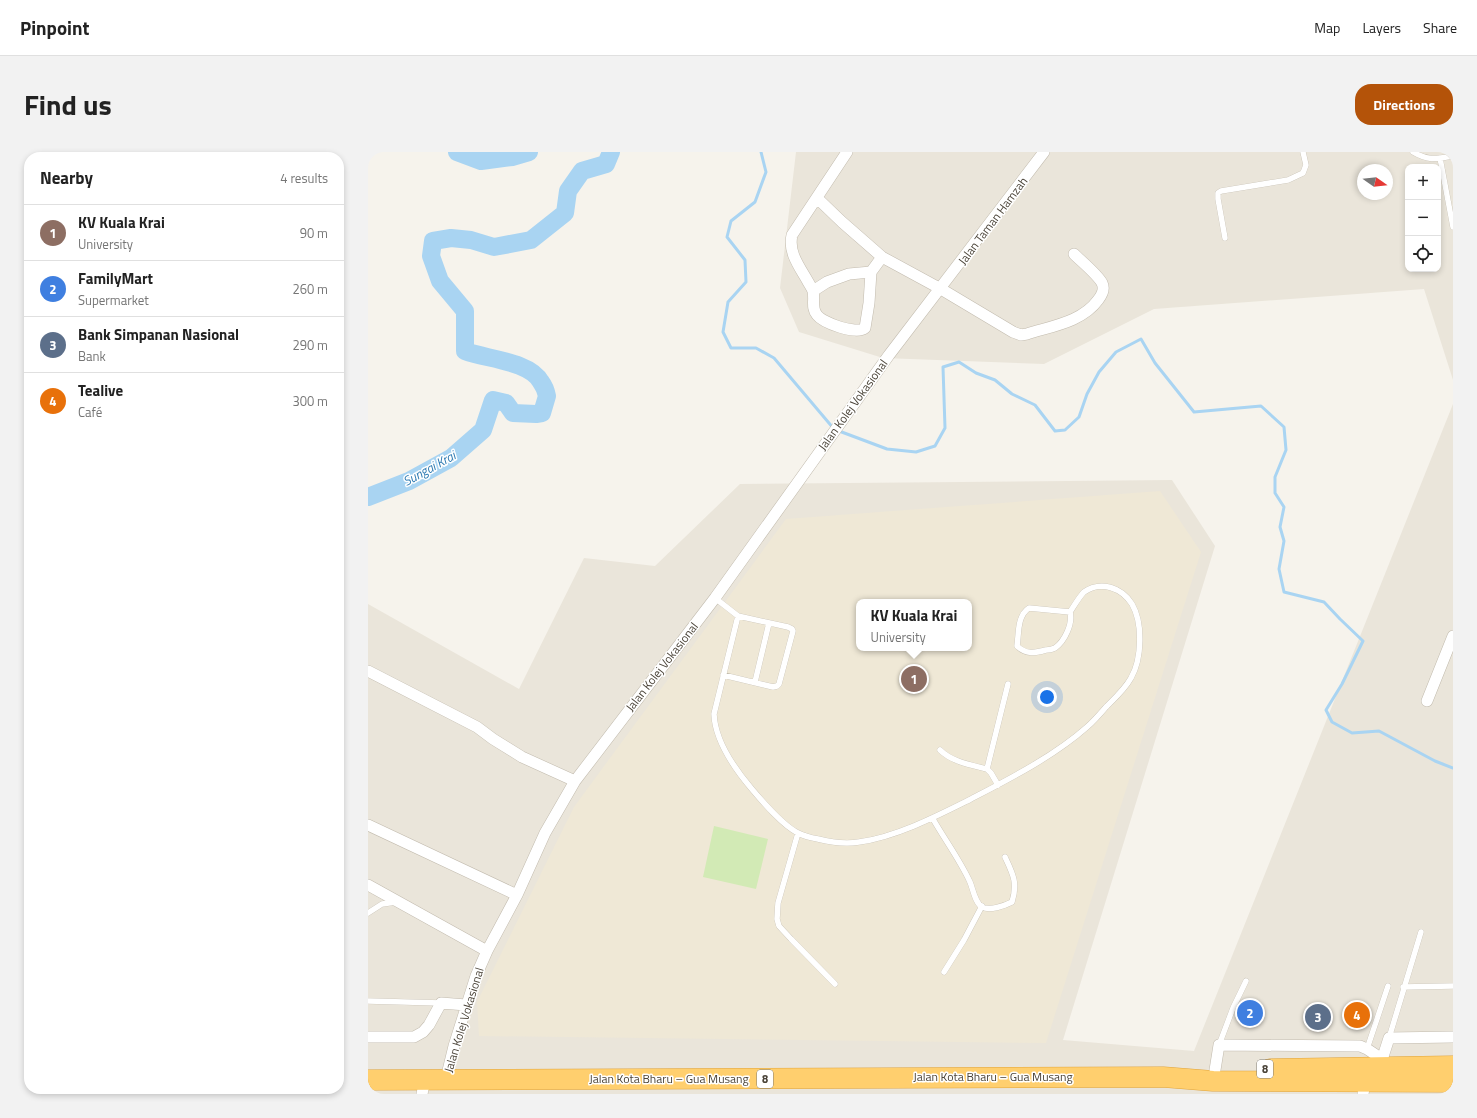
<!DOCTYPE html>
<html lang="en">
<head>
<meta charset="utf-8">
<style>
	body { margin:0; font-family:"Titillium Web",sans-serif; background:#f2f2f2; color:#222 }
	.controls { position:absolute; right:12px; top:12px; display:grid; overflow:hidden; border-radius:8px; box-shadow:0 2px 6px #0003 }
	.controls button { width:36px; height:36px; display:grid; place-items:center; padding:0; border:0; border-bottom:1px solid #e0e0e0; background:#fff; color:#222; font:20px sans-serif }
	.compass { position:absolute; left:989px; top:12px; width:36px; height:36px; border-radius:50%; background:#fff; box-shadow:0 2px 6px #0003; rotate:104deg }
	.you { position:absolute; left:679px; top:545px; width:14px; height:14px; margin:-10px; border:3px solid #fff; border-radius:50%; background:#1a73e8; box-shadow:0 0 0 6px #1a73e833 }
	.badge { display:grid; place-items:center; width:26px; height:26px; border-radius:50%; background:#b45309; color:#fff; font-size:13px; font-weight:700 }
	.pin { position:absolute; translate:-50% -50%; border:2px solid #fff; box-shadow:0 1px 4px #0006 }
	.popup { position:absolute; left:488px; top:447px; width:116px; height:52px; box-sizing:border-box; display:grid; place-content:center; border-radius:8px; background:#fff; filter:drop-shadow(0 1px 3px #0005); font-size:13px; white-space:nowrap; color:#767676 }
	.popup b { font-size:15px; color:#222 }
	.popup::after { content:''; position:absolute; left:50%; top:100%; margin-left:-8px; border:8px solid transparent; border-top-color:#fff }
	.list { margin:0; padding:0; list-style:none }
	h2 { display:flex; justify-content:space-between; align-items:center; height:52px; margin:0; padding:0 16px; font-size:17px }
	h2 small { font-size:13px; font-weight:400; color:#767676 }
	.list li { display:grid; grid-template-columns:26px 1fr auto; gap:12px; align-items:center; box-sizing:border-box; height:56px; padding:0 16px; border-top:1px solid #e0e0e0 }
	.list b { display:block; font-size:15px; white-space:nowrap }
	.list p { margin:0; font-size:13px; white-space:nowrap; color:#767676 }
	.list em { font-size:13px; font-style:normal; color:#767676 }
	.icon { flex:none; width:22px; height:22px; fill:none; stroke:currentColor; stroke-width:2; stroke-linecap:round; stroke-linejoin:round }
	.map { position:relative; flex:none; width:1085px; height:942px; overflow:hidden; border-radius:16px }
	header { display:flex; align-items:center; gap:24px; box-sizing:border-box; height:56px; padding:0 20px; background:#fff; border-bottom:1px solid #e0e0e0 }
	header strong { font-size:19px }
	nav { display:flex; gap:22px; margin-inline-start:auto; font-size:14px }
	.intro { display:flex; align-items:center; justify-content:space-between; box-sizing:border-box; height:96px; padding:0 24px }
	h1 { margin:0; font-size:28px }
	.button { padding:10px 18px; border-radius:16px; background:#b45309; color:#fff; font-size:14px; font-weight:700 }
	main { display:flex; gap:24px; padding:0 24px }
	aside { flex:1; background:#fff; border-radius:16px; box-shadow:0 2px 6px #0003 }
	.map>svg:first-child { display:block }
	.residential { fill:#eae5da; fill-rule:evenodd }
	.education { fill:#efe8d6; fill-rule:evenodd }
	.pitch { fill:#d2eab5 }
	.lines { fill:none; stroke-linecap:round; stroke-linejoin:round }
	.stream { stroke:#a9d4f2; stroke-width:3 }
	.river { stroke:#a9d4f2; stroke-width:18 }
	.lane-casing { stroke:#c2bbae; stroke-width:6 }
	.street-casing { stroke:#c2bbae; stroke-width:12 }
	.highway-casing { stroke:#e0a43c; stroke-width:21 }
	.lane { stroke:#fff; stroke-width:5.5 }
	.street { stroke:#fff; stroke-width:11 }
	.highway { stroke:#ffcf6e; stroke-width:20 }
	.labels { text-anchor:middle; stroke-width:3; stroke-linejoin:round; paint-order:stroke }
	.shield { fill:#fff; stroke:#817c74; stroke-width:1 }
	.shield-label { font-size:11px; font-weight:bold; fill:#4b4439 }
	.street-label { font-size:12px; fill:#4b4439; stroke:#fff }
	.water-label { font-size:13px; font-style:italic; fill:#2e7ab2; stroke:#fff }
</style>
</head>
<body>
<header>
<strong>Pinpoint</strong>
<nav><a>Map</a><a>Layers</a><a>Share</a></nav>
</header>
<div class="intro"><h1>Find us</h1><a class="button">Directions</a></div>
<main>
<aside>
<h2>Nearby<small>4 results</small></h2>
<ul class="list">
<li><span class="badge" style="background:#8d6e63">1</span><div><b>KV Kuala Krai</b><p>University</p></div><em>90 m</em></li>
<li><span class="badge" style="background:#3f7fe0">2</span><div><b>FamilyMart</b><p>Supermarket</p></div><em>260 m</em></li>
<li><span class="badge" style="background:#5c6f8a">3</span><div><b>Bank Simpanan Nasional</b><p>Bank</p></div><em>290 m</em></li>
<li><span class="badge" style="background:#e8710a">4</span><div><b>Tealive</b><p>Café</p></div><em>300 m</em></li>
</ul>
</aside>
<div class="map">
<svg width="1085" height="942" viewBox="0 0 1085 942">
	<rect width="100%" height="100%" fill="#f6f3ec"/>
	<!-- residential -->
	<path class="residential" d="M428,0H1085V228L1056,137L786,157L676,212L515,206L431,180L412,136ZM1040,15H1070V117H1040ZM995,18H1019V42H995Z
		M1085,252V942H0V452L151,537L216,406L287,414L372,332L804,328L847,394L695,888L826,899ZM491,450H601V496H491Z"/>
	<!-- education -->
	<path class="education" d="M792,339L833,400L678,891L111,884L109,850L206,655L418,367ZM491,450H601V496H491Z"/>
	<!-- pitch -->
	<path class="pitch" d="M346,674L400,687L388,737L335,725Z"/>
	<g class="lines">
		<!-- stream -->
		<path class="stream" d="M393,0L398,20L387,50L363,69L359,85L377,108L378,130L360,150L355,180L363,196H388L406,206L466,277
			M471,279L519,297L548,300L567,294L577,276L575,215L591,210L608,221L627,228L644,242L667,253L687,279L697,278L711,265L719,242L731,220L748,200L773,187L787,211L826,260L893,254L916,275L918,298L907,325V341L916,355L912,375L916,389L911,417L916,440L956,450L972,467L995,489L974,532L958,558L964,570L984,581L1011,579L1067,609L1085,616"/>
		<!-- river -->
		<path class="river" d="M89,0L113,9L144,5L161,0
			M0,345L41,329L83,306L115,278L125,248L138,251L145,261L168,262L174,261L179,244C178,239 176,234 173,230C162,209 118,207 97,199V159L72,129L63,104L65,89L83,86L103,88L126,95L163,88L197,61L200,39L214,19L238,12L243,0"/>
		<!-- lane casing -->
		<g class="lane-casing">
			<path id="lane" d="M1045,0C1060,9 1068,7 1085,4
				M1072,6L1085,75
				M857,86L850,47V41L853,39L920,28L935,21L938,13L935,0
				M347,446L370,464L420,475L424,477L425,479L411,532L409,534L405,535L355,523
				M370,464L346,562C347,588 367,617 383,636C394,649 414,673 430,681C436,684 444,686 450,687C462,690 479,692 491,690C528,685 569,664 601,648C641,627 685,605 719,575C726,569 732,562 738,555C747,546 757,537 763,526C774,507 775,471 764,452C754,436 733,428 716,440C711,445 706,454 702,460C705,471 697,489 687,496C685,497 681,498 678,498C667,501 658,503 649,494C651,481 649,464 661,456L702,460
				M387,530L401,471
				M572,598C584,610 603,613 619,617L623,621L630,633
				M619,617L640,532
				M565,667C577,688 592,708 602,730C605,737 607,751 614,755C622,759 636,754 644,750C650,731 645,722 637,705
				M430,681L410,751L409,767L411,774L423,787L467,832
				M0,761L14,752L28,750
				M576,820L596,788L614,754
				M1035,835L1085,834
				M0,849L73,851
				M1021,886L1053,780
				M851,893L865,856L878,829
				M999,897L1020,834"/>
		</g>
		<!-- street casing -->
		<g class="street-casing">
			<path id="street" d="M479,0L424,83C420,100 431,114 439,128C441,132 444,136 445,139C447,148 443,156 449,163C455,171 488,183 497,176L501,151L503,120
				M449,46L474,70L514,105L573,137L645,180L653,183L659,182C684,174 714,170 730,148C734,143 737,137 734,131C730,123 713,109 706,102
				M445,139L459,130L481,122L503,120L514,105
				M0,519L109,575L125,587L154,605L207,629
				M1059,549L1085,484
				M0,673L149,743
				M0,733L119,799
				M0,885H46L55,880L61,873L73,851L98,853
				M1012,914L1021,886L1085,885
				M847,918L851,893L992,894L999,897L1014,907
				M78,927L86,894L108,824L119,799L149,743L177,681L207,629L347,446L521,203L676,0
				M54,942L57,928
				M995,942L998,925"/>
		</g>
		<!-- highway casing -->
		<g class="highway-casing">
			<path id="highway" d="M902,917L1085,914
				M0,928L795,925L845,929L1085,930"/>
		</g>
		<!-- lane -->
		<use href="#lane" class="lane"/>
		<!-- street -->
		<use href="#street" class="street"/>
		<!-- highway -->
		<use href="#highway" class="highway"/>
	</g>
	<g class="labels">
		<!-- shield labels -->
		<g class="shield">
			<rect x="889" y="908" width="16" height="18" rx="3"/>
			<rect x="389" y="918" width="16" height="18" rx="3"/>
		</g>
		<g class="shield-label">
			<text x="897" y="921">8</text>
			<text x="397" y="931">8</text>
		</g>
		<!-- street labels -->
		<g class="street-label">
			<text transform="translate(625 69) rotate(-53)" y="4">Jalan Taman Hamzah</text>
			<text transform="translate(485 253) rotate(-54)" y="4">Jalan Kolej Vokasional</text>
			<text transform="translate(294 515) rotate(-52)" y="4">Jalan Kolej Vokasional</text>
			<text transform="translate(96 868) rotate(-73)" y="4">Jalan Kolej Vokasional</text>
			<text x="625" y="929">Jalan Kota Bharu – Gua Musang</text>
			<text x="301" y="931">Jalan Kota Bharu – Gua Musang</text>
		</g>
		<!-- water labels -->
		<g class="water-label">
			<text transform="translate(61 316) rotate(-29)" y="5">Sungai Krai</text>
		</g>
	</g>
</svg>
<div class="controls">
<button>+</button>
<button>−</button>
<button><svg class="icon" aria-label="locate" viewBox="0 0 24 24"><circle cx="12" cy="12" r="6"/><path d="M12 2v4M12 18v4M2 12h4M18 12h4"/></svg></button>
</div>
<svg class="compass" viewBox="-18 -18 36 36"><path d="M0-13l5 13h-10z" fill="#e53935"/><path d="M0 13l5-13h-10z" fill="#767676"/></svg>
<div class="you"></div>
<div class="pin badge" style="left:546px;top:527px;background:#8d6e63">1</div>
<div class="popup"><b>KV Kuala Krai</b>University</div>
<div class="pin badge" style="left:882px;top:861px;background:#3f7fe0">2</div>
<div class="pin badge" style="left:950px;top:865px;background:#5c6f8a">3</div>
<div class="pin badge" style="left:989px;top:863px;background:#e8710a">4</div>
</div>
</main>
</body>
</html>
